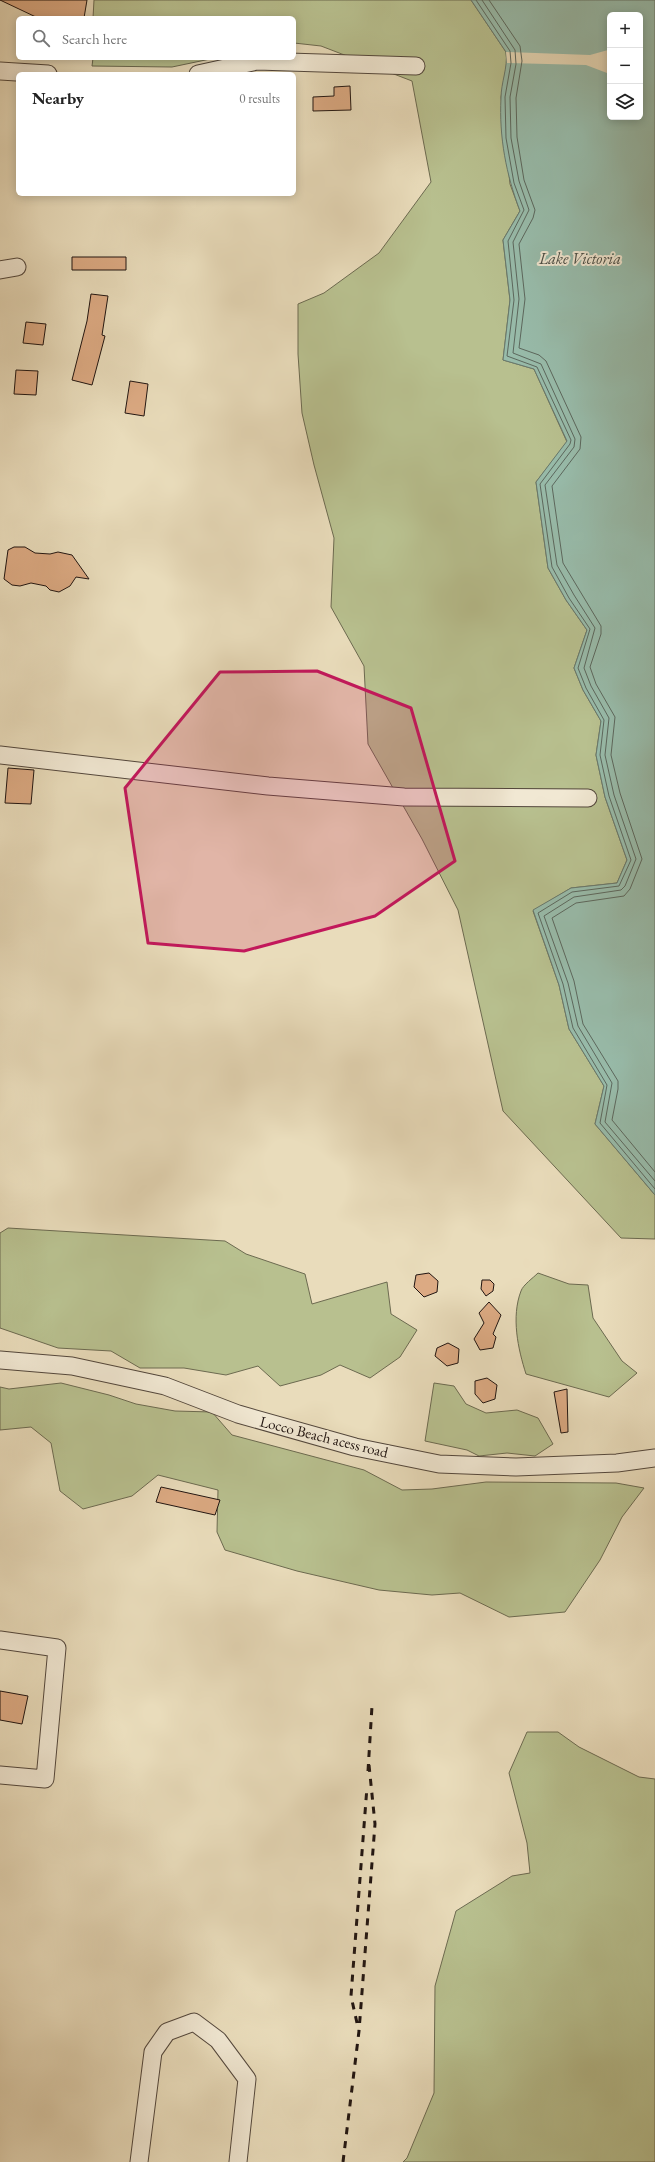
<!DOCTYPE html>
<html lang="en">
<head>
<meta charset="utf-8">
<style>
	body { margin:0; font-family:"EB Garamond",serif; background:#f6f6f6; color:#222 }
	.controls { position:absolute; right:12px; top:12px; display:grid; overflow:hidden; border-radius:6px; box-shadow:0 2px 10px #0003 }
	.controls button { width:36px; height:36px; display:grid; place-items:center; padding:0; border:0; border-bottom:1px solid #e0e0e0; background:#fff; color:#222; font:20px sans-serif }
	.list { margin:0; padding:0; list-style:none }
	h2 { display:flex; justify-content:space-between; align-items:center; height:52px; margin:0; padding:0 16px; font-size:17px }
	h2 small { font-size:13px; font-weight:400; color:#767676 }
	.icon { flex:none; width:22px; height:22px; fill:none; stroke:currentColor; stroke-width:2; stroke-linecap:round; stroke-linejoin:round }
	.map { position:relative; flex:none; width:655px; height:2162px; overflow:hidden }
	.search { position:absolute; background:#fff; box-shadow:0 2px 10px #0003; left:16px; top:16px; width:280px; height:44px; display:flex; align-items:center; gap:10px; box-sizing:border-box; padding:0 14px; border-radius:6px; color:#767676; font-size:15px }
	.panel { position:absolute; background:#fff; box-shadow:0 2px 10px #0003; left:16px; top:72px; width:280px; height:124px; border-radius:6px }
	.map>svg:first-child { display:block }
	.green { fill:#b8c08f; stroke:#6c6a50 }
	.water { fill:#98bcab; stroke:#68796d; fill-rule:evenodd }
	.pier { fill:#e9dcbb }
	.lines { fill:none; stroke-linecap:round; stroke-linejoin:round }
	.shore { stroke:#5c685e; stroke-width:1 }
	.building { fill:#dcaa83; stroke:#211511 }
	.minor-casing { stroke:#53473c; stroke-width:19 }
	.minor { stroke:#f1e8d3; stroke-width:17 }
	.rail { stroke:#211511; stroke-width:3; stroke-dasharray:7 7; stroke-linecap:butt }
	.marked { fill:#c2185b; fill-opacity:0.2; stroke:#c2185b; stroke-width:3; stroke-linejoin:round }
	.labels { text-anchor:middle; stroke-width:4; stroke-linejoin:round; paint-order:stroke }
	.street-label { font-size:15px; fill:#211511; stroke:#f1e8d3 }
	.water-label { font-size:16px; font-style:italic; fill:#4b4f47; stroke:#f1e8d3 }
</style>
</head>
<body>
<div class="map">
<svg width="655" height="2162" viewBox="0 0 655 2162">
	<rect width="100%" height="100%" fill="#e9dcbb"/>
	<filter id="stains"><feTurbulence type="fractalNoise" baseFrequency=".005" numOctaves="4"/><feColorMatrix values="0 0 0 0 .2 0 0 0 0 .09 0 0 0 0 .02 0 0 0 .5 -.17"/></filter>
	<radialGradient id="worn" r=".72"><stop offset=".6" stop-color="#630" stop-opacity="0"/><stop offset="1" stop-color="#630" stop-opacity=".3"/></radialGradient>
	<!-- green -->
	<path class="green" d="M94,0H471L506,52L507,63L501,97L510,184L520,211L503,240L510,300L503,360L534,369L567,442L536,482L548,568L566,600L587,630L574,668L583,690L601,721L596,755L605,797L627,860L617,883L571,888L533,911L559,985L569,1029L604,1086L595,1124L655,1195V1239L621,1238L503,1111L458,910L422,839L368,744L364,666L331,607L334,538L314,465L302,413L298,354V304L324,293L379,253L431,182L412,81L321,46L294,43V18H93Z
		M93,58H215L172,67L92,66Z
		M8,1228L225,1241L246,1254L305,1274L312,1304L387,1282L391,1314L417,1330L400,1357L370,1378L340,1365L321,1375L280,1386L258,1366L226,1375L184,1368H140L111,1351L58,1348L0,1328V1233Z
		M538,1273L569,1284L588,1285L593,1318L622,1361L637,1373L609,1397L526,1374C518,1349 511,1317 521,1291C523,1285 533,1278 538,1273Z
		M61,1383L109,1395L136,1404L175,1411L212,1412L232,1435L364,1470L402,1490L432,1489L486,1482L616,1483L644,1488L622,1517L600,1560L565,1612L509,1617L460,1593L432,1595L379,1590L297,1571L225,1550L217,1532L218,1490L158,1475L132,1496L83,1509L60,1491L51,1443L31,1427L0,1430V1387L9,1389Z
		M434,1383L454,1386L466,1404L486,1413L517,1410L538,1418L553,1444L535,1456L507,1453L479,1456L467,1450L425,1441Z
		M527,1732H558L579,1747L639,1777L655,1779V2162H403L407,2158L434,2093L435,1986L456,1911L512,1876L530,1873L527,1843L509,1773Z"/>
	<!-- water -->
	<path class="water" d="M471,0H655V1195L595,1124L604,1086L569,1029L559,985L533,910L571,888L617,883L627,860L605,797L596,755L601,721L583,690L574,668L587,630L566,600L548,568L536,482L567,441L534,369L503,360L510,300L503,240L520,211C506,174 499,137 501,98C501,82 508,68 506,52ZM610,15H640V117H610Z"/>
	<!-- pier -->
	<path class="pier" d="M608,50L607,73L586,65L507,63L506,52L590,55Z"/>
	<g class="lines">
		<!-- shore -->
		<path class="shore" d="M476,0L510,51L511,63L505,97L506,138L514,183L524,210L508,241L514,300L507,356L537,367L571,440L570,444L540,484L552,567L569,598L590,629L578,668L586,688L604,720L600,755L609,796L631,860L619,886L572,892L538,913L563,984L573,1028L607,1085L600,1123L655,1189
			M482,0L515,50L516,64L510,97L511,138L519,181L529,210L513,242L519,299L513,353L541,364L575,439L574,447L545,485L557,565L574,595L595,628L584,668L591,686L609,718L605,755L614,795L636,859L625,886L621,890L574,897L544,916L568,983L578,1026L612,1083L605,1122L655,1181
			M489,0L520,46L522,61L516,98L517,137L524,180L535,210L533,218L519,244L525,299L519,348L539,355L546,361L581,437L580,449L552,486L563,563L601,626V634L590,667L596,684L615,717L611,755L620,793L642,859L630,889L624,896L576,903L552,918L574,981L583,1024L618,1081V1089L612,1120L655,1172"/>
	</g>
	<!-- building -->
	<path class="building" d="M0,0H87L84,18H38Z
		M350,86L351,110L313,111V97L334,96V87Z
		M72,257H126V270H72Z
		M91,294L108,296L102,335L105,336L92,385L72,380L87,321Z
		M26,322L46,324L43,345L23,343Z
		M16,370L38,371L36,395L14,394Z
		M130,381L148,384L144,416L125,413Z
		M14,547H25L35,553L50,554L58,552L72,555L89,579L76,577L70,586L59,592L50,590L46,586L31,583L20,586L12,585L4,579L8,550Z
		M8,768L34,770L31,804L5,803Z
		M429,1273L438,1281L437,1292L424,1297L414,1287L416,1275Z
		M482,1280H490L494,1284L493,1291L486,1296L481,1289Z
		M489,1302L501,1315L493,1334L496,1337L493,1348L480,1350L474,1339L484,1323L479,1313Z
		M448,1343L459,1349L458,1363L447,1366L435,1356L437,1348Z
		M487,1378L497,1385L495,1399L483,1403L475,1394V1381Z
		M567,1389L568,1432L561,1433L554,1392Z
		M161,1487L220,1500L215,1515L156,1502Z
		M0,1691L28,1696L22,1724L0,1720Z"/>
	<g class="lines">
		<!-- minor casing -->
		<g class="minor-casing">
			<path id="minor" d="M0,71L48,74
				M198,74L257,61L416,66
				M0,270L17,267
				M0,755L268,786L404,797L588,798
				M0,1360L72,1366L165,1386L238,1414L355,1447L439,1464L516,1467L617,1463L655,1458
				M0,1640L57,1648L45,1779L0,1775
				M139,2162L153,2052L167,2032L194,2022L218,2040L247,2079L238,2162"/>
		</g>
		<!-- minor -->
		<use href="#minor" class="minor"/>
		<!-- rail -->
		<path class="rail" d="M368,1771L372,1706
			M357,2023L351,1996L367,1787
			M343,2162L359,2031L375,1824L369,1765"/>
	</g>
	<!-- marked area -->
	<path class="marked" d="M317,671L411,708L455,861L375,916L244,951L148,943L125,788L220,672Z"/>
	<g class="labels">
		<!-- street labels -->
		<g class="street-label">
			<text transform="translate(324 1437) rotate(14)" y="5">Locco Beach acess road</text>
		</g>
		<!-- water labels -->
		<g class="water-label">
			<text x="580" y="264">Lake Victoria</text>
		</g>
	</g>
	<rect width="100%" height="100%" filter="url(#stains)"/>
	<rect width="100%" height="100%" fill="url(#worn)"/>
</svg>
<div class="controls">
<button>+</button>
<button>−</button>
<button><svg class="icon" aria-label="layers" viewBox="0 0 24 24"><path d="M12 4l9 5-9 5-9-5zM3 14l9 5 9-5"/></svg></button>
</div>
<div class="search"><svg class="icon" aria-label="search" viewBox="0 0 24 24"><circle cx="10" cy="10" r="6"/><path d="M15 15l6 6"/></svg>Search here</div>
<section class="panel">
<h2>Nearby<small>0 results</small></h2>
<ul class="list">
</ul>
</section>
</div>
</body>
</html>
